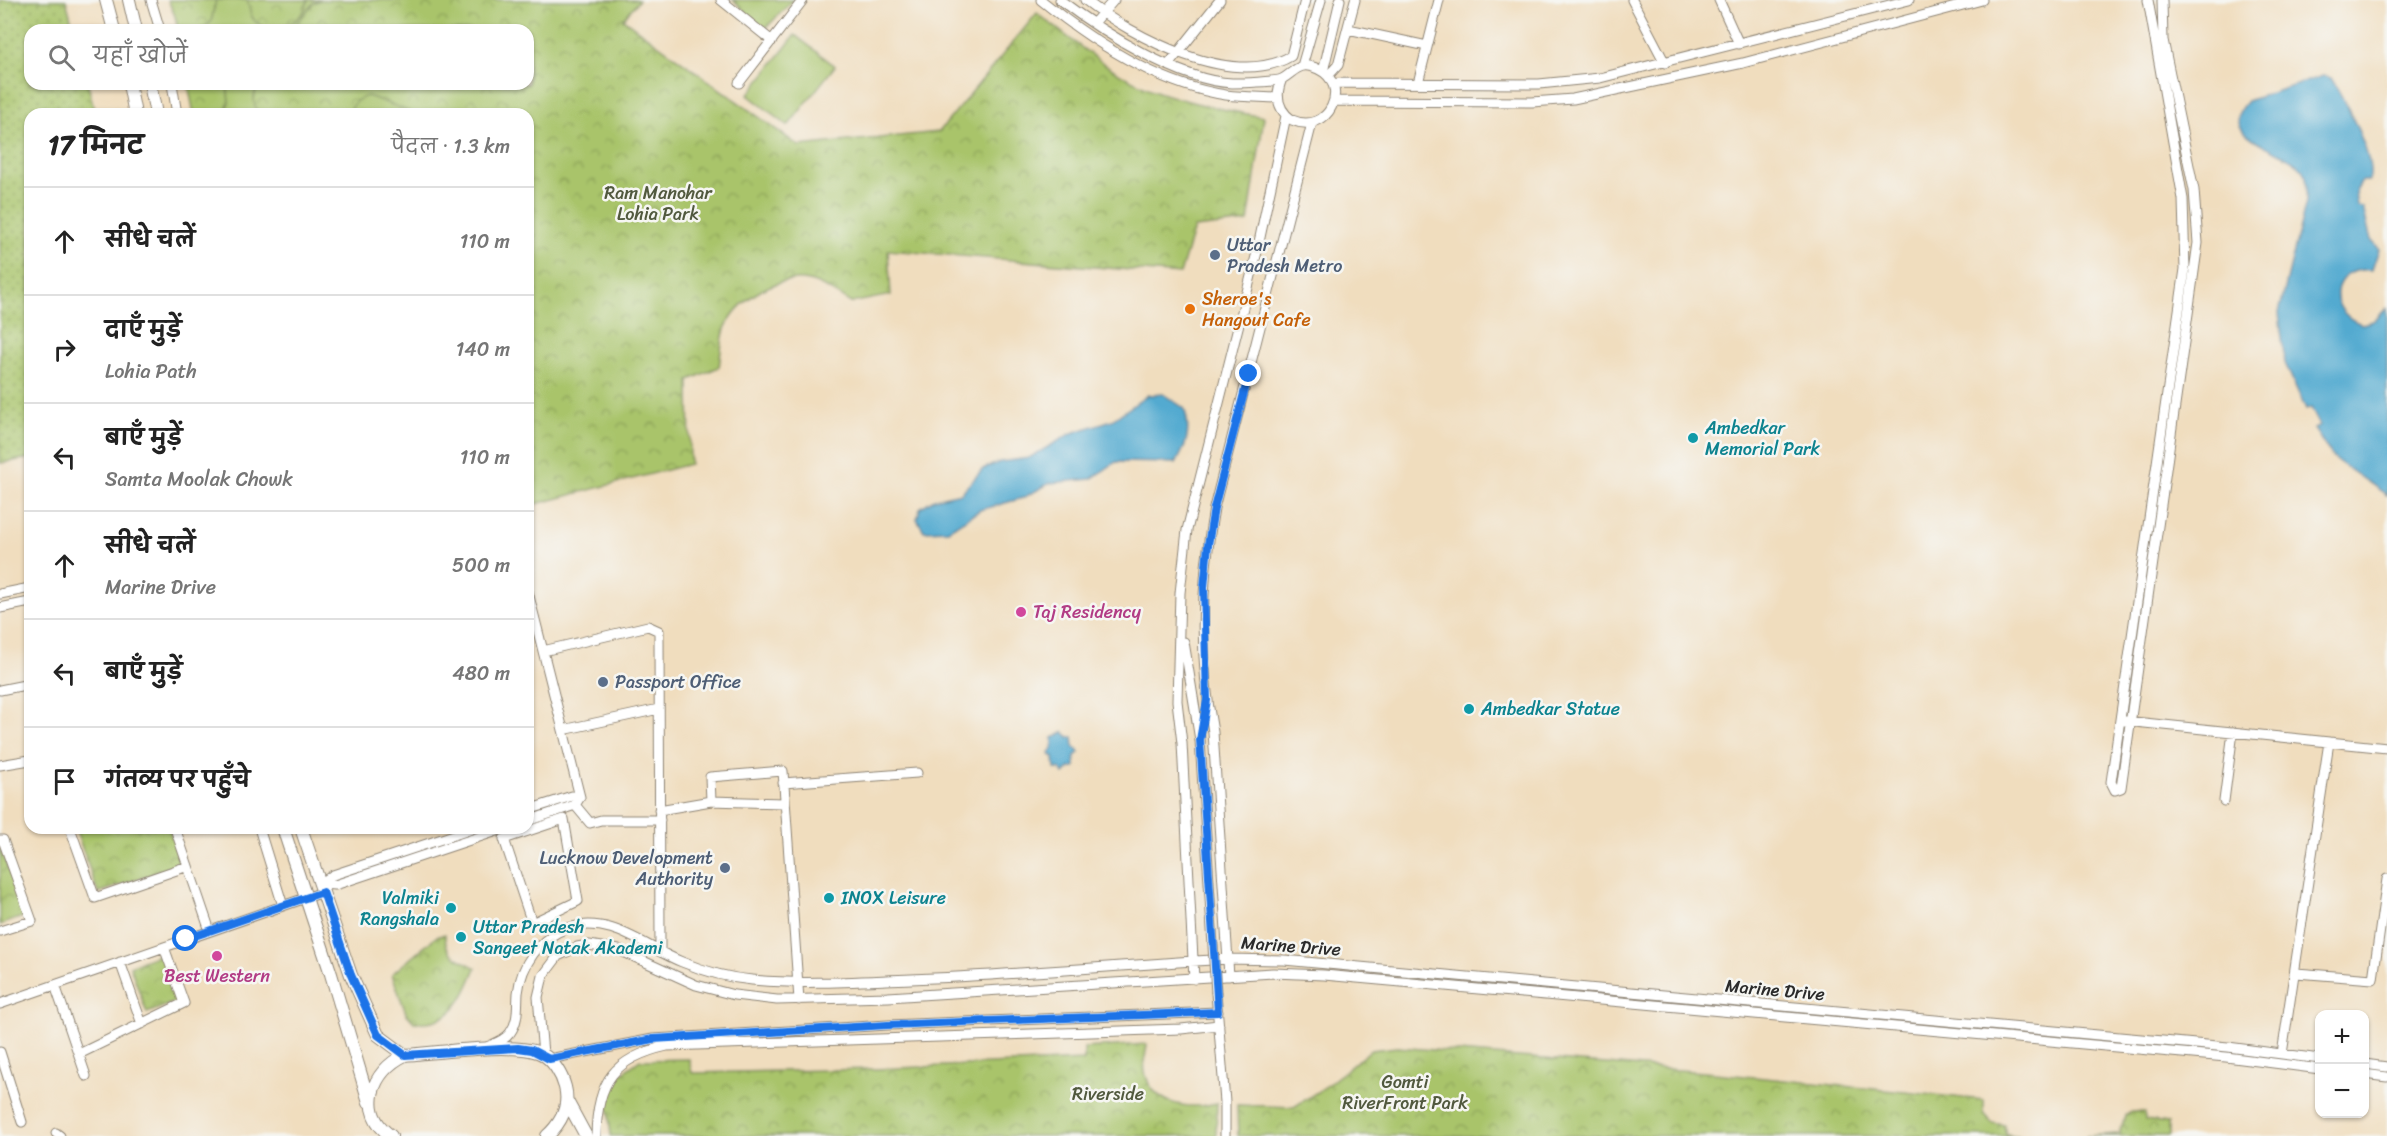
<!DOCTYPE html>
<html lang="hi">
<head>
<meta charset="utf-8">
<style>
	body { margin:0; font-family:Sriracha,"Playpen Sans Deva",sans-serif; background:#f6f6f6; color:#222 }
	.controls { position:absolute; right:18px; bottom:18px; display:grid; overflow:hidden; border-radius:12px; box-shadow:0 2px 4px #0004 }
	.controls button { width:54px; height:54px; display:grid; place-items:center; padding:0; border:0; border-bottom:2px solid #e0e0e0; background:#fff; color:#222; font:30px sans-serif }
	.stop { position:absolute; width:18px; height:18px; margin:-14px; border:4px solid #1a73e8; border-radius:50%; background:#fff }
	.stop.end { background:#1a73e8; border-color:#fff; box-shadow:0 2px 6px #0008 }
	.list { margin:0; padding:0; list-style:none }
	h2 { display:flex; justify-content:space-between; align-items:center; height:78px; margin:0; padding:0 24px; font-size:26px }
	h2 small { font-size:20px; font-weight:400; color:#767676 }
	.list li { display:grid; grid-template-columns:39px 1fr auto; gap:18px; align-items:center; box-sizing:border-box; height:108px; padding:0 24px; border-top:2px solid #e0e0e0 }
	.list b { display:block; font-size:22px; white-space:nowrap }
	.list p { margin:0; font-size:20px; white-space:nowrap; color:#767676 }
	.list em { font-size:20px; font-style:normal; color:#767676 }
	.icon { flex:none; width:33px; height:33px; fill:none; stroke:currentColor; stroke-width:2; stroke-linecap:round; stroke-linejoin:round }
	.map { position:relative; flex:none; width:2387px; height:1136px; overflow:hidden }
	.search { position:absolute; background:#fff; box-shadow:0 2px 4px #0004; left:24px; top:24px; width:510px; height:66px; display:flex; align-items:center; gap:15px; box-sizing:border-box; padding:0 21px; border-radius:18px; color:#767676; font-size:22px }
	.panel { position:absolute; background:#fff; box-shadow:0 2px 4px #0004; left:24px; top:108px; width:510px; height:726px; border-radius:18px }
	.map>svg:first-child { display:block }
	.grass { fill:url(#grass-dots); stroke:#6a784a; stroke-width:1.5 }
	.park { fill:url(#park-crowns); stroke:#6a784a; stroke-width:1.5 }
	.pitch { fill:#a9c46a; stroke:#6a784a; stroke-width:1.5 }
	.water { fill:#53aad0; stroke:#3f6a7e; stroke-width:1.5 }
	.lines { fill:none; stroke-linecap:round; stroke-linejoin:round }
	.minor-casing { stroke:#8e8474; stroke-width:11 }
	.major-casing { stroke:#8e8474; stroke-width:14 }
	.minor { stroke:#fff; stroke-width:9 }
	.major { stroke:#fff; stroke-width:12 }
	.minor-bridge-casing { stroke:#8e8474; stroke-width:11; stroke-linecap:butt }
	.minor-bridge { stroke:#fff; stroke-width:9 }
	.route { stroke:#1a73e8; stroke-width:8 }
	.service-dot { fill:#5c6f8a; stroke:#f6f6f2; stroke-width:2 }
	.food-dot { fill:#e8710a; stroke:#f6f6f2; stroke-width:2 }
	.culture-dot { fill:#0f9aa8; stroke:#f6f6f2; stroke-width:2 }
	.hotel-dot { fill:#d1479c; stroke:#f6f6f2; stroke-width:2 }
	.labels { text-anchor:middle; stroke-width:5; stroke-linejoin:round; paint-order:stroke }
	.park-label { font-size:18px; fill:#51593e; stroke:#f6f6f2 }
	.service-label { font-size:18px; fill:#4e5e75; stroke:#f6f6f2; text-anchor:start }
	.food-label { font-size:18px; fill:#c56008; stroke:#f6f6f2; text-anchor:start }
	.culture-label { font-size:18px; fill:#0d838f; stroke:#f6f6f2; text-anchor:start }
	.hotel-label { font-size:18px; fill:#b23c85; stroke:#f6f6f2; text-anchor:start }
	.street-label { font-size:18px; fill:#2b2b2b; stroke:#f6f6f2 }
</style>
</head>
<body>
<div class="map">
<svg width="2387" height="1136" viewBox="0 0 2387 1136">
	<defs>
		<pattern id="grass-dots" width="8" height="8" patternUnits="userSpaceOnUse" patternTransform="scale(1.5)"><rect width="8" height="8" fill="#a9c46a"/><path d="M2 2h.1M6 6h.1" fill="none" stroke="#8a9f57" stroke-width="1.8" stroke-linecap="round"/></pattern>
		<pattern id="park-crowns" width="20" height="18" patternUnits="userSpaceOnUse" patternTransform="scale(1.5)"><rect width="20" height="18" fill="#a9c46a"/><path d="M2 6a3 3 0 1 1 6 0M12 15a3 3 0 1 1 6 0" fill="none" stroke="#8a9f57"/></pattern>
	</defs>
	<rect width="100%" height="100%" fill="#f6f6f2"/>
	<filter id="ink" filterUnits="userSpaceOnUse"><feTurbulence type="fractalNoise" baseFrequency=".0167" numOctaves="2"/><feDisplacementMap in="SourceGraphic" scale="12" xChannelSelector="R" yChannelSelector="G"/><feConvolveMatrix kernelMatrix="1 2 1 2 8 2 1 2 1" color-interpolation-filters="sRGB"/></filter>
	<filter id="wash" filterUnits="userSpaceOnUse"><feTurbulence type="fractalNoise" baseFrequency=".008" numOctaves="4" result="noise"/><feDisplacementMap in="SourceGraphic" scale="24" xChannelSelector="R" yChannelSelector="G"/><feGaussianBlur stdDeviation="1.35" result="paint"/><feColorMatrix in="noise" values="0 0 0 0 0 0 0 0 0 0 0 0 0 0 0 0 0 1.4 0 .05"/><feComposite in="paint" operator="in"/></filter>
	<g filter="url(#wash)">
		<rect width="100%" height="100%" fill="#f0ddbe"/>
		<!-- grass -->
		<path class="grass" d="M0,0H66L74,30H30V84H88L95,114H30V458L0,463Z"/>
		<!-- park -->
		<path class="park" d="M168,0H639L623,19L799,146L939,132L1037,13C1075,42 1114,77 1161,93C1194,104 1229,111 1264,117L1248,222L1194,228L1180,274L888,250L891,295L851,303C838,295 824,285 809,281C777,274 737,300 725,329C721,340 721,355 719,367L689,380L690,464L528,506V114H194L188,84H528V30H178L175,16Z
			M75,828H169L181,864L98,893Z
			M0,847L25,916L0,925Z
			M445,934C444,955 460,959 476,968C463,999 453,1025 414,1022L406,1013L392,974L436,937Z
			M161,954L178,1001L147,1013L130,966Z
			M1147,1044C1146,1053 1143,1064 1145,1072C1152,1106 1189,1110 1217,1103L1216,1136H611L607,1098L617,1077L640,1060L689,1059L692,1073L876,1069L1084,1060V1048Z
			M1397,1047L1704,1072L1984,1100V1113L1992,1123L2004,1125L2006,1134L2020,1136H1238L1237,1105L1294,1107L1325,1087L1371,1050Z
			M2132,1112H2145V1120L2168,1123V1136H2085L2120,1134L2125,1115Z"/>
		<!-- pitch -->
		<path class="pitch" d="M216,0H247C250,8 249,16 256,22C274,37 305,22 308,0H320L313,3L292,30H201L211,22Z
			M733,0H793L764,30Z
			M795,35L835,66L788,126L748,95Z
			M227,84H259C253,94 252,104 259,114H224L229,102Z
			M367,96C372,97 411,112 414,114H351C351,102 357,100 367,96Z"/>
		<!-- water -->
		<path class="water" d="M2323,76L2331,78C2343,98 2377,159 2369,181H2362L2355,193L2357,207L2363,208L2371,240L2379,249L2372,270C2329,266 2325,312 2362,324L2373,321L2387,308V495L2333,458L2314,429L2320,426L2311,408L2306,410L2285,363L2279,313L2306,202C2306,193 2308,182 2305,173C2295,150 2211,138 2247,101Z
			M1163,394L1184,408C1191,429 1188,444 1176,463L1116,462L1091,479L1050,483L1023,498L980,510L948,530L924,531L917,519L920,508L934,499L961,493L983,469L1000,462L1029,458L1072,433L1112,420L1148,395Z
			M1064,732L1069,737H1073L1074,747L1080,752L1075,757V768H1070L1064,774L1060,769H1055L1054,757L1049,754L1053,749V738Z"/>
	</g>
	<g filter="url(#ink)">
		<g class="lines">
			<!-- minor casing -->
			<g class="minor-casing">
				<path id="minor" d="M151,0L160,30
					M721,0L772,41
					M1041,0C1093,42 1158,85 1226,95C1243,97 1260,97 1277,98
					M1060,0C1101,31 1179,81 1232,83C1241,83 1275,82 1282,79C1295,72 1299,60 1318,69C1352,85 1329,136 1292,120C1277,109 1275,95 1282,79
					M1085,0C1133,37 1233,90 1291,56L1305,0
					M1632,0L1665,63
					M1719,0L1739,44
					M2148,0L2183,199L2185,269L2111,782L2115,790L2121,788L2198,243L2194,190L2163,40L2162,0
					M1094,23L1114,0
					M1348,29L1427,46
					M1169,64L1220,0
					M1302,66L1321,0
					M1323,72L1340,0
					M1328,76L1338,65L1355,0
					M739,83L803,0
					M1332,83L1539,84L1600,78L1909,0
					M1418,83L1439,0
					M172,84L177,114
					M1334,101L1532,102L1573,99L1743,63L1982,0
					M528,592L580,797L575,805L528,821
					M0,594L30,588
					M0,608L30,602
					M1184,642L1200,740
					M543,651L648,626L659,631L660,951
					M0,690L30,684
					M2125,721L2387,748
					M563,730L659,709
					M0,765L30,760
					M783,783L917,773
					M711,801L710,777L783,771L799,1000
					M2224,801L2233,732
					M575,805L590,823L601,820H660
					M528,810L572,796L580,797
					M659,810L711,801L784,803
					M564,819L578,901L532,923L504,839Z
					M70,828L95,898L188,866
					M175,828L210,931
					M259,828L283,906
					M0,840H3L32,921L0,931
					M320,884L335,885L506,828
					M320,884L333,875L475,828
					M120,962L142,1024
					M2296,973L2373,979L2387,879
					M1229,976L1213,732C1199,659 1201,581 1214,508L1312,123
					M1194,979L1182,743L1177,701L1180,593L1187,530L1256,256L1286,116
					M55,985L86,1076
					M1216,993L1225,1102V1136
					M0,1004L323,892
					M487,1047C496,1043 505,1040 510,1033C519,1021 517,1007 518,993C521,966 539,937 568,928C612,915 644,947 682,962C704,971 728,978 752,980C804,985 858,981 911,979C1016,975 1122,965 1228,959L1284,960L2228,1047L2320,1059
					M0,1052L22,1122
					M79,1054L184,1003L164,947
					M543,1054L538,997L543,976L558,956L577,947L589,945L619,950L696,985L734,995L777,1000L888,997L1273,973L1324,975L2226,1057L2320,1069
					M2282,1054L2329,742
					M549,1059L653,1039L888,1025L1218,1012
					M2364,1064L2387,1067
					M2364,1074L2387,1077
					M56,1133L60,1136
					M596,1136C597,1081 614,1058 667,1046L1181,1029L1219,1025"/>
			</g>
			<!-- major casing -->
			<g class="major-casing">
				<path id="major" d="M106,0L114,30
					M129,0L136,30
					M129,84L135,114
					M150,84L156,114
					M283,828L331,974L369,1102
					M301,828L351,975L378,1035L405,1055
					M567,1101L586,1136
					M391,1136C357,1112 371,1071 405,1055C435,1053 517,1041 542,1054C553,1060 562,1075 565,1087C570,1106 561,1123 547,1136"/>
			</g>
			<!-- minor -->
			<use href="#minor" class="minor"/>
			<!-- major -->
			<use href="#major" class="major"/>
			<!-- minor-bridge casing -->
			<g class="minor-bridge-casing">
				<path id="minor-bridge" d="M1200,740L1216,993"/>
			</g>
			<!-- minor-bridge -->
			<use href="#minor-bridge" class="minor-bridge"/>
		</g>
	</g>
	<g class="lines" filter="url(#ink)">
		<!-- route -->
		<path class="route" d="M186,939L323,892L351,975L378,1035L405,1055L518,1048L532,1050L549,1059L653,1039L888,1025L1218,1012L1200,740L1207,700L1204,588L1208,545L1214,508L1249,374"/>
	</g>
	<!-- markers -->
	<g class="service-dot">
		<circle cx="1215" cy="255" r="6"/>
		<circle cx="603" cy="682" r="6"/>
		<circle cx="725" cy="868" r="6"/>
	</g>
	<circle class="food-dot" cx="1190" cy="309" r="6"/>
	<g class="culture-dot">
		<circle cx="1693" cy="438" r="6"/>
		<circle cx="1469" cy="709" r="6"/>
		<circle cx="829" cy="898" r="6"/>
		<circle cx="451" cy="908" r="6"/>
		<circle cx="461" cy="937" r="6"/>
	</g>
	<g class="hotel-dot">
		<circle cx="1021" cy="612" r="6"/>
		<circle cx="217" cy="956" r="6"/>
	</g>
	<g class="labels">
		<!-- park labels -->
		<g class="park-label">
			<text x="658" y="199">Ram Manohar<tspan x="658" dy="21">Lohia Park</tspan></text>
			<text x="1405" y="1088">Gomti<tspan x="1405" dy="21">RiverFront Park</tspan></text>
			<text x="1108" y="1100">Riverside</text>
		</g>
		<!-- service labels -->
		<g class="service-label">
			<text x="1227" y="251">Uttar<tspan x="1227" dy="21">Pradesh Metro</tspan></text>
			<text x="615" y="688">Passport Office</text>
			<text x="713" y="864" text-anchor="end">Lucknow Development<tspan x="713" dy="21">Authority</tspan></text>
		</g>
		<!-- food labels -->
		<g class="food-label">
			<text x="1202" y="305">Sheroe's<tspan x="1202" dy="21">Hangout Cafe</tspan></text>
		</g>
		<!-- culture labels -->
		<g class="culture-label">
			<text x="1705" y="434">Ambedkar<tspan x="1705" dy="21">Memorial Park</tspan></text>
			<text x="1481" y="715">Ambedkar Statue</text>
			<text x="439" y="904" text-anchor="end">Valmiki<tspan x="439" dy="21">Rangshala</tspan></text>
			<text x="841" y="904">INOX Leisure</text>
			<text x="473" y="933">Uttar Pradesh<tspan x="473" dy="21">Sangeet Natak Akademi</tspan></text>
		</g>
		<!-- hotel labels -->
		<g class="hotel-label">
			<text x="1033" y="618">Taj Residency</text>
			<text x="217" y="982" text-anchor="middle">Best Western</text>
		</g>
		<!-- street labels -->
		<g class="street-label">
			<text transform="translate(1291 946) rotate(4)" y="6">Marine Drive</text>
			<text transform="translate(1775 990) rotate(5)" y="6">Marine Drive</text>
		</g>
	</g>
</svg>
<div class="controls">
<button>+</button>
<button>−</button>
</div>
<div class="stop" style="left:186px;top:939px"></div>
<div class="stop end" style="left:1249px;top:374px"></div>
<div class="search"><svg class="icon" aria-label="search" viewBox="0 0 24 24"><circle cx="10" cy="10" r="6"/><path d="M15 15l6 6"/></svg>यहाँ खोजें</div>
<section class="panel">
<h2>17 मिनट<small>पैदल · 1.3 km</small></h2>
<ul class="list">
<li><svg class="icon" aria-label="ahead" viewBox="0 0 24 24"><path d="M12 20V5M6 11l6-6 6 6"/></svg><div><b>सीधे चलें</b></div><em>110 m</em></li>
<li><svg class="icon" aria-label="right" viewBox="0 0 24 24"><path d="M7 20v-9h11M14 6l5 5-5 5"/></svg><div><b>दाएँ मुड़ें</b><p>Lohia Path</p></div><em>140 m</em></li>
<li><svg class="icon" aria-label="left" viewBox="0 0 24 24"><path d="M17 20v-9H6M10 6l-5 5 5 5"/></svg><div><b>बाएँ मुड़ें</b><p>Samta Moolak Chowk</p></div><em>110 m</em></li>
<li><svg class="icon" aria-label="ahead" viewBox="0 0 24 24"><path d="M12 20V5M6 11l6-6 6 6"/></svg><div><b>सीधे चलें</b><p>Marine Drive</p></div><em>500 m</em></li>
<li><svg class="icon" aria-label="left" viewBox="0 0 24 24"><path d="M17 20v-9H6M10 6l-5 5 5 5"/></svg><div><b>बाएँ मुड़ें</b></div><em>480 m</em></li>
<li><svg class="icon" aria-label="arrive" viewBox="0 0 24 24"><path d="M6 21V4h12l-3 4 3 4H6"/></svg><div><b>गंतव्य पर पहुँचे</b></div></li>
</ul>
</section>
</div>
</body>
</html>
